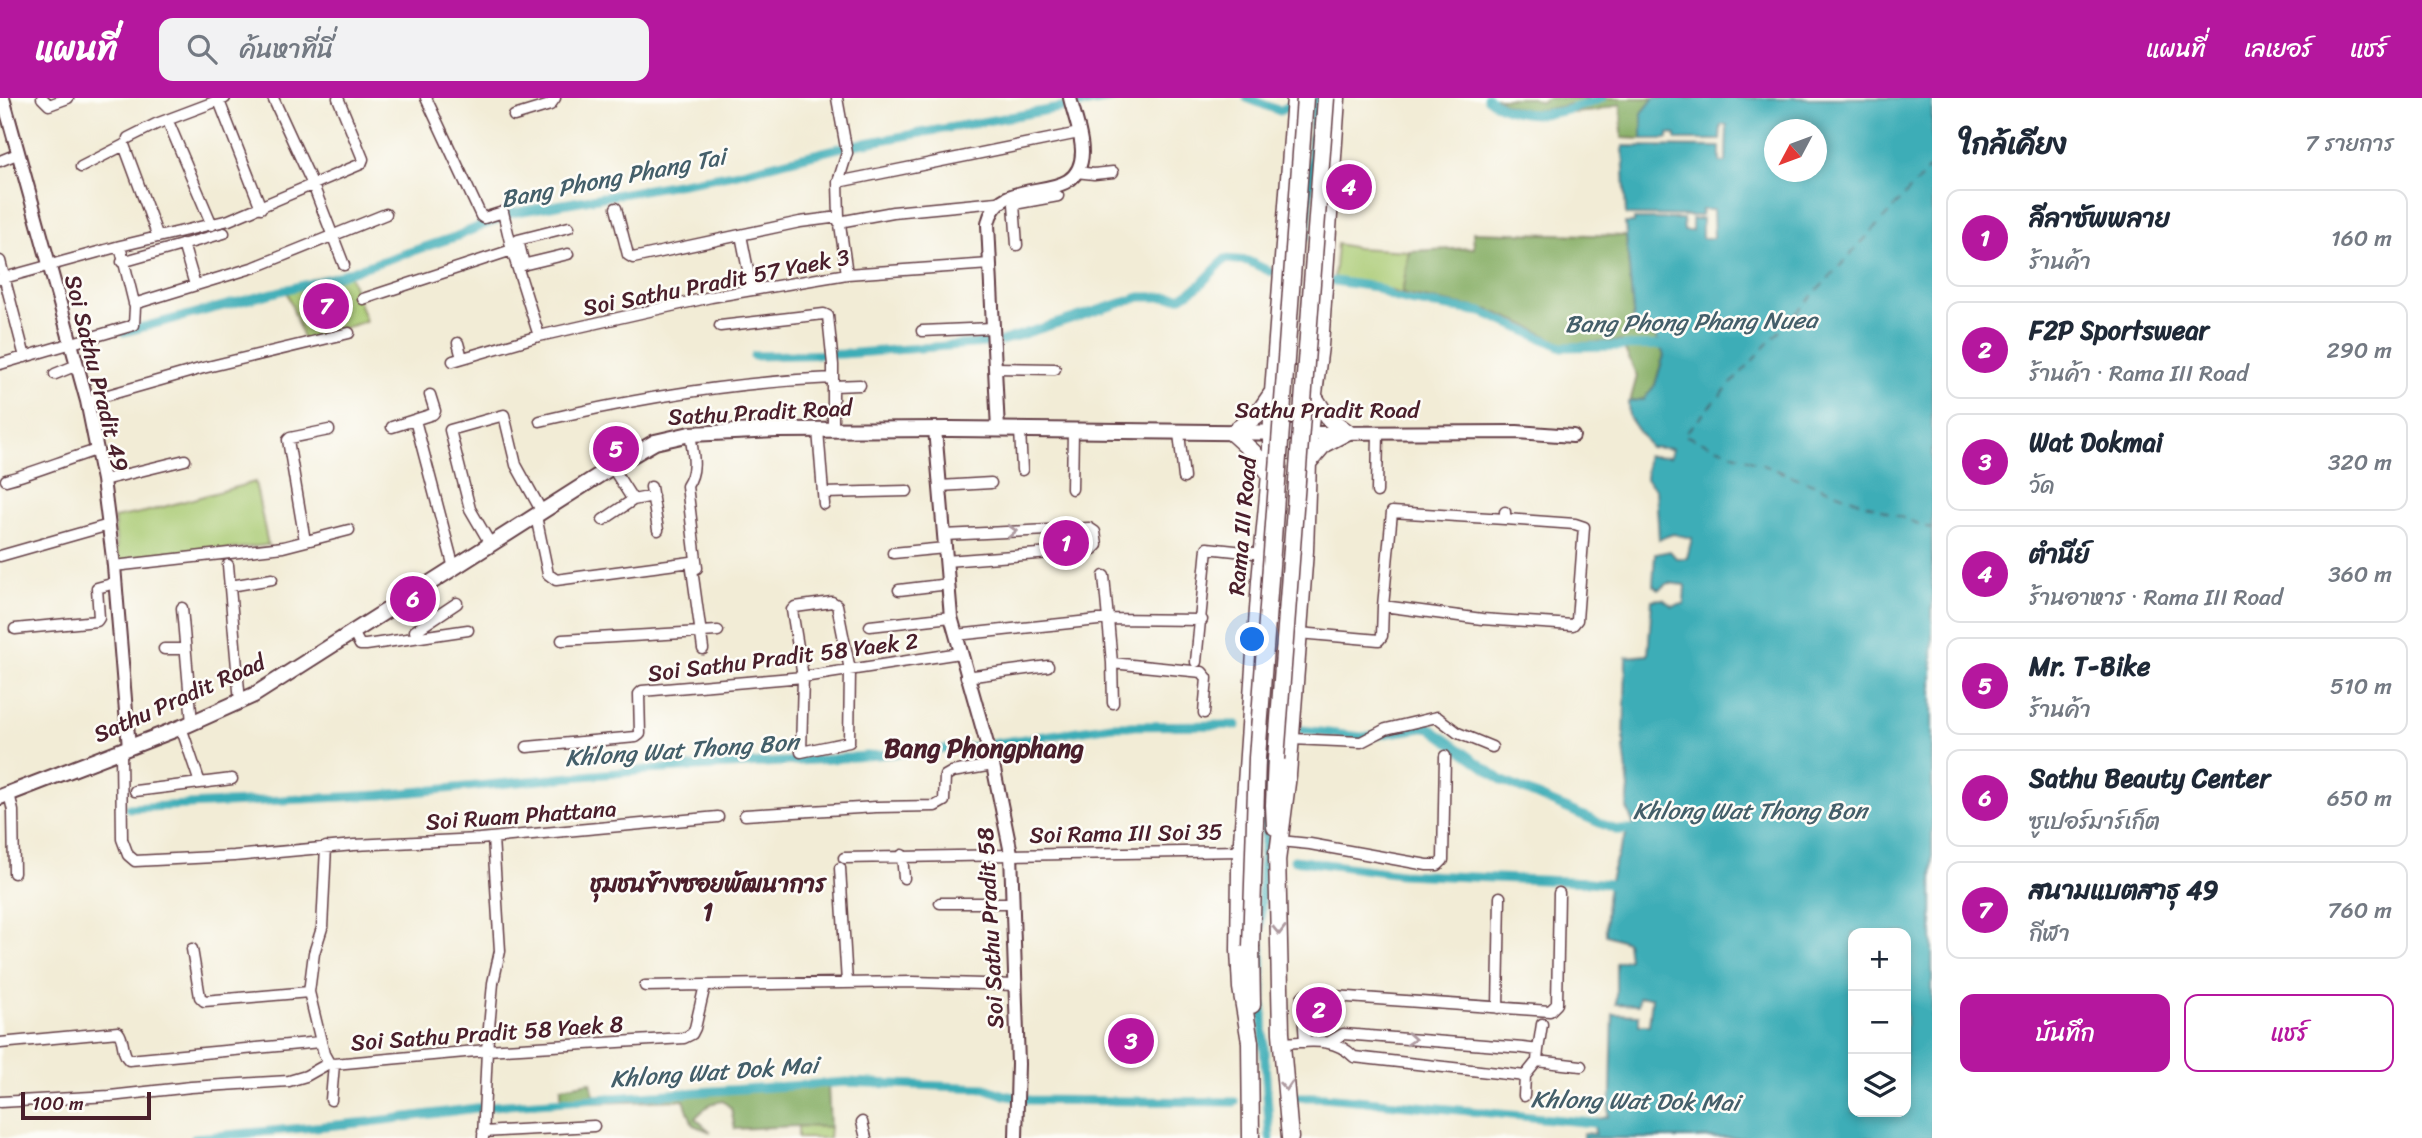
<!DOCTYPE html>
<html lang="th">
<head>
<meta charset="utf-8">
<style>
	body { margin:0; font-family:Sriracha,"Playpen Sans Thai",sans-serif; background:#f2f2f3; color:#1f2937 }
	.controls { position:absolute; right:21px; bottom:21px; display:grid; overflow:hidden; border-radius:14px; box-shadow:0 4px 10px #0003 }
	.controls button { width:63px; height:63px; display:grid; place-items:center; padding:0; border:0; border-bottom:2px solid #e0e1e3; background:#fff; color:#1f2937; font:35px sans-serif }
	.compass { position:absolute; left:1764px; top:21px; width:63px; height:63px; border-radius:50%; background:#fff; box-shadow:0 4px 10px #0003; rotate:229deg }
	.scale { position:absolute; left:21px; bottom:18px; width:130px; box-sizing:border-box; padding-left:7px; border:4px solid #4a1f2b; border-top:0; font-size:19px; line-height:24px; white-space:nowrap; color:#4a1f2b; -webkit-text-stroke:5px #fdfcf7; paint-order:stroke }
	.you { position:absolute; left:1253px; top:542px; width:24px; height:24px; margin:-18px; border:5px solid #fff; border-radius:50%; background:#1a73e8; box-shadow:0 0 0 10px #1a73e833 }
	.badge { display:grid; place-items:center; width:46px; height:46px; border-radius:50%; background:#b5179e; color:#fff; font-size:23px; font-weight:700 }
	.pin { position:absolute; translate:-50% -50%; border:4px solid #fff; box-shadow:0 2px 7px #0006 }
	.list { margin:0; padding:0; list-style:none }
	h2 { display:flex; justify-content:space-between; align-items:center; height:91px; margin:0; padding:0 28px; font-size:30px }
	h2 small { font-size:23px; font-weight:400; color:#747a83 }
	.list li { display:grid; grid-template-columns:46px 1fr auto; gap:21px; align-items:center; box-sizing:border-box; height:98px; margin:0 14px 14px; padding:0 14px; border:2px solid #e0e1e3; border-radius:14px }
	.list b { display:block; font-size:26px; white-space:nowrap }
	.list p { margin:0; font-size:23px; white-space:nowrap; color:#747a83 }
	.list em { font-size:23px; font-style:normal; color:#747a83 }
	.actions { display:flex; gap:14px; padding:21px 28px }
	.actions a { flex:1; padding:16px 0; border:2px solid #b5179e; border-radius:14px; text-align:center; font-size:24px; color:#b5179e }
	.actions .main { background:#b5179e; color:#fff }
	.icon { flex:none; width:38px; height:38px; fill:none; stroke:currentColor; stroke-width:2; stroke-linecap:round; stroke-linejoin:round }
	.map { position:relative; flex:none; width:1932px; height:1040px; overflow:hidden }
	header { display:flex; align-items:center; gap:42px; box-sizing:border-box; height:98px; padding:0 35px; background:#b5179e; color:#fff }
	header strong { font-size:33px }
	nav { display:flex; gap:38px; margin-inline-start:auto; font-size:24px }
	.search { width:490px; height:63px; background:#f2f2f3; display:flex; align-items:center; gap:18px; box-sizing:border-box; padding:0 24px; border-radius:14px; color:#747a83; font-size:26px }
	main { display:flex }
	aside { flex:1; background:#fff }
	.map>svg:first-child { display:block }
	.green { fill:#aacb74; stroke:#7a7550; stroke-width:2 }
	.forest { fill:#87af66; stroke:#686748; stroke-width:2 }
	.water { fill:#3cadb7; stroke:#436671; stroke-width:2; fill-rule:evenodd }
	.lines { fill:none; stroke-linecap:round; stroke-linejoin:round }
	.canal { stroke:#3cadb7; stroke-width:9 }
	.ferry { stroke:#445f6a; stroke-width:2; stroke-dasharray:9 7; stroke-linecap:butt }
	.minor-casing { stroke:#633e45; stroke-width:13 }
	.tertiary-casing { stroke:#633e45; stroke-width:16 }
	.secondary-casing { stroke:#633e45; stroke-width:18 }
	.primary-casing { stroke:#633e45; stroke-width:19 }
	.minor { stroke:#fff; stroke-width:10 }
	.tertiary { stroke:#fff; stroke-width:12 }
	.secondary { stroke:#fff; stroke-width:14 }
	.primary { stroke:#fff; stroke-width:16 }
	.primary-bridge-casing { stroke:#633e45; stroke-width:19; stroke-linecap:butt }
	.primary-bridge { stroke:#fff; stroke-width:16 }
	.oneway { stroke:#ae9aa0 }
	.labels { text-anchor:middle; stroke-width:5; stroke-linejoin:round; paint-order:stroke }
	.street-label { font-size:23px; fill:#4a1f2b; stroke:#fdfcf7 }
	.water-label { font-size:24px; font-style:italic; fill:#445f6a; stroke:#fdfcf7 }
	.neighbourhood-label { font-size:24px; font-weight:bold; fill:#4a1f2b; stroke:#fdfcf7 }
	.quarter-label { font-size:26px; font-weight:bold; fill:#4a1f2b; stroke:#fdfcf7 }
</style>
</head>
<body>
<header>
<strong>แผนที่</strong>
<div class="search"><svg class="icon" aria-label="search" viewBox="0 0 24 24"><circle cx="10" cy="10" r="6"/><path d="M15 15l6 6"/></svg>ค้นหาที่นี่</div>
<nav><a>แผนที่</a><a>เลเยอร์</a><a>แชร์</a></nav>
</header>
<main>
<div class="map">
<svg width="1932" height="1040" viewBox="0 0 1932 1040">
	<rect width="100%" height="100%" fill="#fdfcf7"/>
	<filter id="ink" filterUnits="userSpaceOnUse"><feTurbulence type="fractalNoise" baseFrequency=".0143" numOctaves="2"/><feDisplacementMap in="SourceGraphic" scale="14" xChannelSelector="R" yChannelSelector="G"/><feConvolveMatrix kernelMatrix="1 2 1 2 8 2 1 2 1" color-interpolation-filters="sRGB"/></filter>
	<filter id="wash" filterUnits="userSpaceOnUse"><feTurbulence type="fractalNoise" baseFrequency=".00686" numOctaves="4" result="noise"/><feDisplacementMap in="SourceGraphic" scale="28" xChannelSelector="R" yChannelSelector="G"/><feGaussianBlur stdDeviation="1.57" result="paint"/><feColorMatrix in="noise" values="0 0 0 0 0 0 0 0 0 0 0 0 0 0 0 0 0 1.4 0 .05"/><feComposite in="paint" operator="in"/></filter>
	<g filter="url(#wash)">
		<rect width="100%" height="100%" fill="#f2ecd6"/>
		<!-- green -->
		<path class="green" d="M1337,146L1357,150L1409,153L1402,196L1378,189L1334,181Z
			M349,176L366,223L304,243L287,194Z
			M255,384L268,447L118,464L114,420L145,414Z
			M798,1028L830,1029L829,1040H798Z"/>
		<!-- forest -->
		<path class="forest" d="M1496,0H1532L1541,4L1547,0H1654L1642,15V41L1622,40L1621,6L1596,13L1572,15L1570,6C1540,14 1524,17 1496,0Z
			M1473,134L1626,138L1635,236L1645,235L1656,239L1664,257L1655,287L1644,301L1630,304L1637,278L1621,243L1562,246L1526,227L1490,212L1402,196L1409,153L1474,150Z
			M591,984L594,998L828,988L830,1029L798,1028L735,1031L731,1010L723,1003L710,1006L695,1020L711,1034L693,1027L684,1002L561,1006V989Z"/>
		<!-- water -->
		<path class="water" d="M1654,0H1932V1040H1583V1035L1595,1036L1594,1022L1608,1019L1611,994L1613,916L1639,917V927H1649L1652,899H1639L1638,907L1616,906V865L1629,861L1627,844L1606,837C1605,806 1608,780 1620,751C1624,742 1626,734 1634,728L1627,710L1629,690L1624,650L1626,559L1648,557L1652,502L1663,501L1672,508L1684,506L1685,487L1668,485L1659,491L1653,487L1655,456L1670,453L1676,460H1687L1692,440L1673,436L1659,441L1656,392L1646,381L1647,358L1670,359L1672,351L1650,349L1629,319L1628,304L1644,301L1655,287L1664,257L1656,239L1645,235L1635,236L1625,125H1634V121H1683L1684,133H1692V121H1702V140H1714L1713,112H1702L1701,118L1626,117L1623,48L1720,49V64H1726L1727,27H1721L1720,42H1676V37L1668,36V41H1642V15ZM1774,32H1816V74H1774ZM1853,835H1906V1014H1853Z"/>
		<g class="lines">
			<!-- canal -->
			<path class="canal" d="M1247,0L1280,13L1295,4
				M1487,0C1523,26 1563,16 1602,0
				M1306,139L1316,0
				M1334,183L1376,189L1393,199L1409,203L1482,214L1562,249L1671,247
				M124,234L334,179L455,139L511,115L734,76L843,49L1115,0
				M1001,243L1140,199H1182L1199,188L1225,161L1248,163L1271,174
				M754,258L842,256L986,245
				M1303,632L1362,639L1429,629L1503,683L1616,732H1640
				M1269,655L1260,828L1264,950L1270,1040
				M129,710L381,697L646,672L831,661L971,649L1112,628L1237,627
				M1294,762L1401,776L1589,784L1620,787
				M1296,999H1324L1604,1026
				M195,1040L369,1024L492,1008L847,984L985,990L1004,997L1029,1002L1235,1004"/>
			<!-- ferry -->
			<path class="ferry" d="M1932,68L1684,337L1932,431"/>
		</g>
	</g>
	<g filter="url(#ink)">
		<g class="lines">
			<!-- minor casing -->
			<g class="minor-casing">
				<path id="minor" d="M42,0L49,7L68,0
					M273,0L313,87L344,167
					M426,0L481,118L484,120L503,114L512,152L539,238
					M837,0L847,55L838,84L839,119L847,176
					M221,8L261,110
					M514,18L550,7L555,0
					M170,28L212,127
					M128,40L156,26L225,0
					M0,63L17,56
					M81,69L124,47L158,139
					M1076,74L1094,76L1113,74
					M838,84L1079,35
					M1013,97L1014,106L1058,98
					M1014,106L1017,147
					M616,110L628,157L633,160L800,124L839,119
					M839,124L893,114L997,104
					M741,137L752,192
					M183,146L195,187
					M0,163L25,259
					M122,164L224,135
					M524,167L518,142L569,129
					M518,168L568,156
					M0,181L120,148L229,122L361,66L363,61L338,0
					M363,201L512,152
					M134,206L255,169L386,116
					M720,228L824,216L828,218L833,267V332
					M922,233L993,230
					M458,245L462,260
					M453,263L539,238L711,199L847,176L990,166
					M0,266L134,227L135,209L120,148
					M995,270L1055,271
					M55,276L77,267
					M833,288L860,287
					M87,303L203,270L349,235
					M415,322L454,470
					M540,323C637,300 733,284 833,280
					M392,329L433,316L435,313L430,297
					M818,332L823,395L907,393
					M1020,332L1022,372
					M1179,335L1184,380
					M690,336C693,355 698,372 687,388L697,470
					M612,369L633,402
					M6,382C37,374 66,361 97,352
					M103,382L185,362
					M940,388L991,385
					M651,389L658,432
					M1072,391L1073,333
					M1377,394L1378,334
					M823,395L824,406
					M536,418L548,476L556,482L691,464L703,551
					M603,422L633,402L653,398
					M944,437L1089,430L1095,434L1097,447L1092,452L946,463
					M305,443L288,342L290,340L329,332
					M491,447L470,411L450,332L504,317L516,367L542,414
					M893,455L945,450
					M0,458L109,427
					M228,467L240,604
					M114,468L283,449L349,432
					M1104,478L1112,565L1113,605
					M230,488L272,481
					M899,492L949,486
					M416,493L435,519
					M832,504L837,507L850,572L849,644L801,654L803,579L792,512L795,509Z
					M1383,508L1392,414L1505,421
					M182,510L192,625
					M870,528L951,519
					M15,531L97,523L99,520L97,490L115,485
					M415,533L457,505
					M353,534L360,547H366L468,532
					M1299,535L1379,542L1382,538L1383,508L1482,521L1573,527L1577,522L1584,429L1575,426L1505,421V414
					M956,537L1108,521L1202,522
					M562,542L718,533
					M164,551H185
					M1196,564L1207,450L1263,456
					M1112,565L1202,574L1207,580L1204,615
					M966,579L1048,568
					M181,629L200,685
					M1291,641L1361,644L1386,631L1437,619L1458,635L1492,649
					M527,649L636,639L640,636L639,596L642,593L803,579L960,555
					M121,653L122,741L128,757L135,763L234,758L354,747L479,741L718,719
					M135,693L232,681
					M9,695L13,713L14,775
					M745,717L876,709L935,708L944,703L945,678L952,674L993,667
					M1280,743L1310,746L1427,767H1438L1443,762L1445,658
					M326,749L322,830L314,855L309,894L324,956L329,965L334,966L487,952L684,940L692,936L695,930L705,887L913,884L1016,887
					M902,757L904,780
					M844,760L1241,753
					M840,770L847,885
					M940,805H1012
					M192,851L200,899L204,903L309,894
					M645,888L705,887
					M1498,910L1500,799
					M1305,944L1302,899L1305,896L1550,913L1557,906L1559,795
					M0,945L118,934C125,942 121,955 129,962L320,944
					M1282,945C1309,944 1334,938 1354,959L1525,978L1537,963L1538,952L1523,950L1343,936L1331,943
					M1538,952L1542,926
					M1537,963L1581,968
					M1524,998L1525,978
					M331,1002L334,966
					M0,1004L110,998L191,989L289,983L306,978L329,965
					M862,1024L866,1040
					M483,1034L594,1028
					M483,1040L487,952L493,885L500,853L493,740"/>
			</g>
			<!-- tertiary casing -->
			<g class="tertiary-casing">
				<path id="tertiary" d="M3,0L87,303L103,382L114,468L129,650
					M935,331L951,519L993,667L1011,755L1018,966L1016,1040
					M998,332L988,126C998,71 1081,113 1082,54C1082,36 1074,17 1070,0
					M1309,335L1517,334L1573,338"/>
			</g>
			<!-- secondary casing -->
			<g class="secondary-casing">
				<path id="secondary" d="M0,699L187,627L254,597L612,369L655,344L690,336L777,332L950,331L1309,335"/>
			</g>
			<!-- primary casing -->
			<g class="primary-casing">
				<path id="primary" d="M1307,366L1324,346L1347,334L1327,319L1313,297
					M1270,376L1253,354L1232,335L1257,317L1273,294
					M1275,729L1274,707L1276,661
					M1277,755L1281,935L1290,1040
					M1277,763L1288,677L1305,453L1309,335L1320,248L1337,0
					M1251,849L1252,907
					M1251,1040L1250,944L1241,890L1239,852L1240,772L1260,483L1270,376L1273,294L1295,0"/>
			</g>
			<!-- minor -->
			<use href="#minor" class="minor"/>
			<!-- tertiary -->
			<use href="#tertiary" class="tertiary"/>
			<!-- secondary -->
			<use href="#secondary" class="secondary"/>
			<!-- primary -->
			<use href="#primary" class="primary"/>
			<!-- primary-bridge casing -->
			<g class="primary-bridge-casing">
				<path id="primary-bridge" d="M1276,661L1326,0
					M1251,849L1257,660L1305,0"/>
			</g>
			<!-- primary-bridge -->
			<use href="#primary-bridge" class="primary-bridge"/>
		</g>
		<!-- one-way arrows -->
		<defs><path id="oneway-chevron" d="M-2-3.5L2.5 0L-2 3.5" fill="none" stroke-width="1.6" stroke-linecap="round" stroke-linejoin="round" transform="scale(1.75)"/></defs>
		<g class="oneway">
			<use href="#oneway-chevron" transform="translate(1012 433) rotate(-2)"/>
			<use href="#oneway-chevron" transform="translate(1279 832) rotate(89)"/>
			<use href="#oneway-chevron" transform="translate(1411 941) rotate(4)"/>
			<use href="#oneway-chevron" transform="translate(1286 988) rotate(86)"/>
		</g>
	</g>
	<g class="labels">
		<!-- street labels -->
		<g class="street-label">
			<text transform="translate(716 184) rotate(-11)" y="8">Soi Sathu Pradit 57 Yaek 3</text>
			<text transform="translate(97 275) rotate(76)" y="8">Soi Sathu Pradit 49</text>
			<text x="1327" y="320">Sathu Pradit Road</text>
			<text transform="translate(760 314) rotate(-3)" y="8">Sathu Pradit Road</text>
			<text transform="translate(1242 428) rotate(-85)" y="8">Rama III Road</text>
			<text transform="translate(783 559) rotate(-7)" y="8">Soi Sathu Pradit 58 Yaek 2</text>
			<text transform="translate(179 600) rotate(-24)" y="8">Sathu Pradit Road</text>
			<text transform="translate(521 717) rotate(-4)" y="8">Soi Ruam Phattana</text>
			<text transform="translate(1126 735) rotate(-1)" y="8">Soi Rama III Soi 35</text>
			<text transform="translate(990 830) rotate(-93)" y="8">Soi Sathu Pradit 58</text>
			<text transform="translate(487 935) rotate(-4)" y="8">Soi Sathu Pradit 58 Yaek 8</text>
		</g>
		<!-- water labels -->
		<g class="water-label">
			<text transform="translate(613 80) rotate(-11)" y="8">Bang Phong Phang Tai</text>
			<text transform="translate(1691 224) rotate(-1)" y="8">Bang Phong Phang Nuea</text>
			<text transform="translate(682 652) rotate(-4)" y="8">Khlong Wat Thong Bon</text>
			<text x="1750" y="721">Khlong Wat Thong Bon</text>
			<text transform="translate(714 974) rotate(-4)" y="8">Khlong Wat Dok Mai</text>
			<text transform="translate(1635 1003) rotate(1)" y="8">Khlong Wat Dok Mai</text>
		</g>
		<!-- neighbourhood labels -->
		<g class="neighbourhood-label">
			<text x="708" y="794">ชุมชนข้างซอยพัฒนาการ<tspan x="708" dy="28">1</tspan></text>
		</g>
		<!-- quarter labels -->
		<g class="quarter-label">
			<text x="984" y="659">Bang Phongphang</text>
		</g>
	</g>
</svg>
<div class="controls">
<button>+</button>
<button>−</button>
<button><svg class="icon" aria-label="layers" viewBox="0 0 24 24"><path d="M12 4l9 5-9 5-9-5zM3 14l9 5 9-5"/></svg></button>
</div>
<svg class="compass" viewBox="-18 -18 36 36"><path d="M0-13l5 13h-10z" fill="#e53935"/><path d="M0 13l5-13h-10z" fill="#747a83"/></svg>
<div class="scale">100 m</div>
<div class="you"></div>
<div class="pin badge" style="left:1066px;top:445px">1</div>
<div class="pin badge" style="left:1319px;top:912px">2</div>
<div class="pin badge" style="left:1131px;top:943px">3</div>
<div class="pin badge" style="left:1349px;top:89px">4</div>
<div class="pin badge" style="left:616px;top:351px">5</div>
<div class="pin badge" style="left:413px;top:501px">6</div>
<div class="pin badge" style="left:326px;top:208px">7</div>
</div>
<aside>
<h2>ใกล้เคียง<small>7 รายการ</small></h2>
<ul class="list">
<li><span class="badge">1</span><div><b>ลีลาซัพพลาย</b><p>ร้านค้า</p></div><em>160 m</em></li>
<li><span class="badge">2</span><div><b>F2P Sportswear</b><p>ร้านค้า · Rama III Road</p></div><em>290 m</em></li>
<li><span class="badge">3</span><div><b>Wat Dokmai</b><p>วัด</p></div><em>320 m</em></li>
<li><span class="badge">4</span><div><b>ตำนีย์</b><p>ร้านอาหาร · Rama III Road</p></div><em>360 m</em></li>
<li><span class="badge">5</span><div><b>Mr. T-Bike</b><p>ร้านค้า</p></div><em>510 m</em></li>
<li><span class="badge">6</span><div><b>Sathu Beauty Center</b><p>ซูเปอร์มาร์เก็ต</p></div><em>650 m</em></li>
<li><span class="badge">7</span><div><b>สนามแบตสาธุ 49</b><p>กีฬา</p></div><em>760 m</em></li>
</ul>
<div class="actions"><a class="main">บันทึก</a><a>แชร์</a></div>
</aside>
</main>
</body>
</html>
